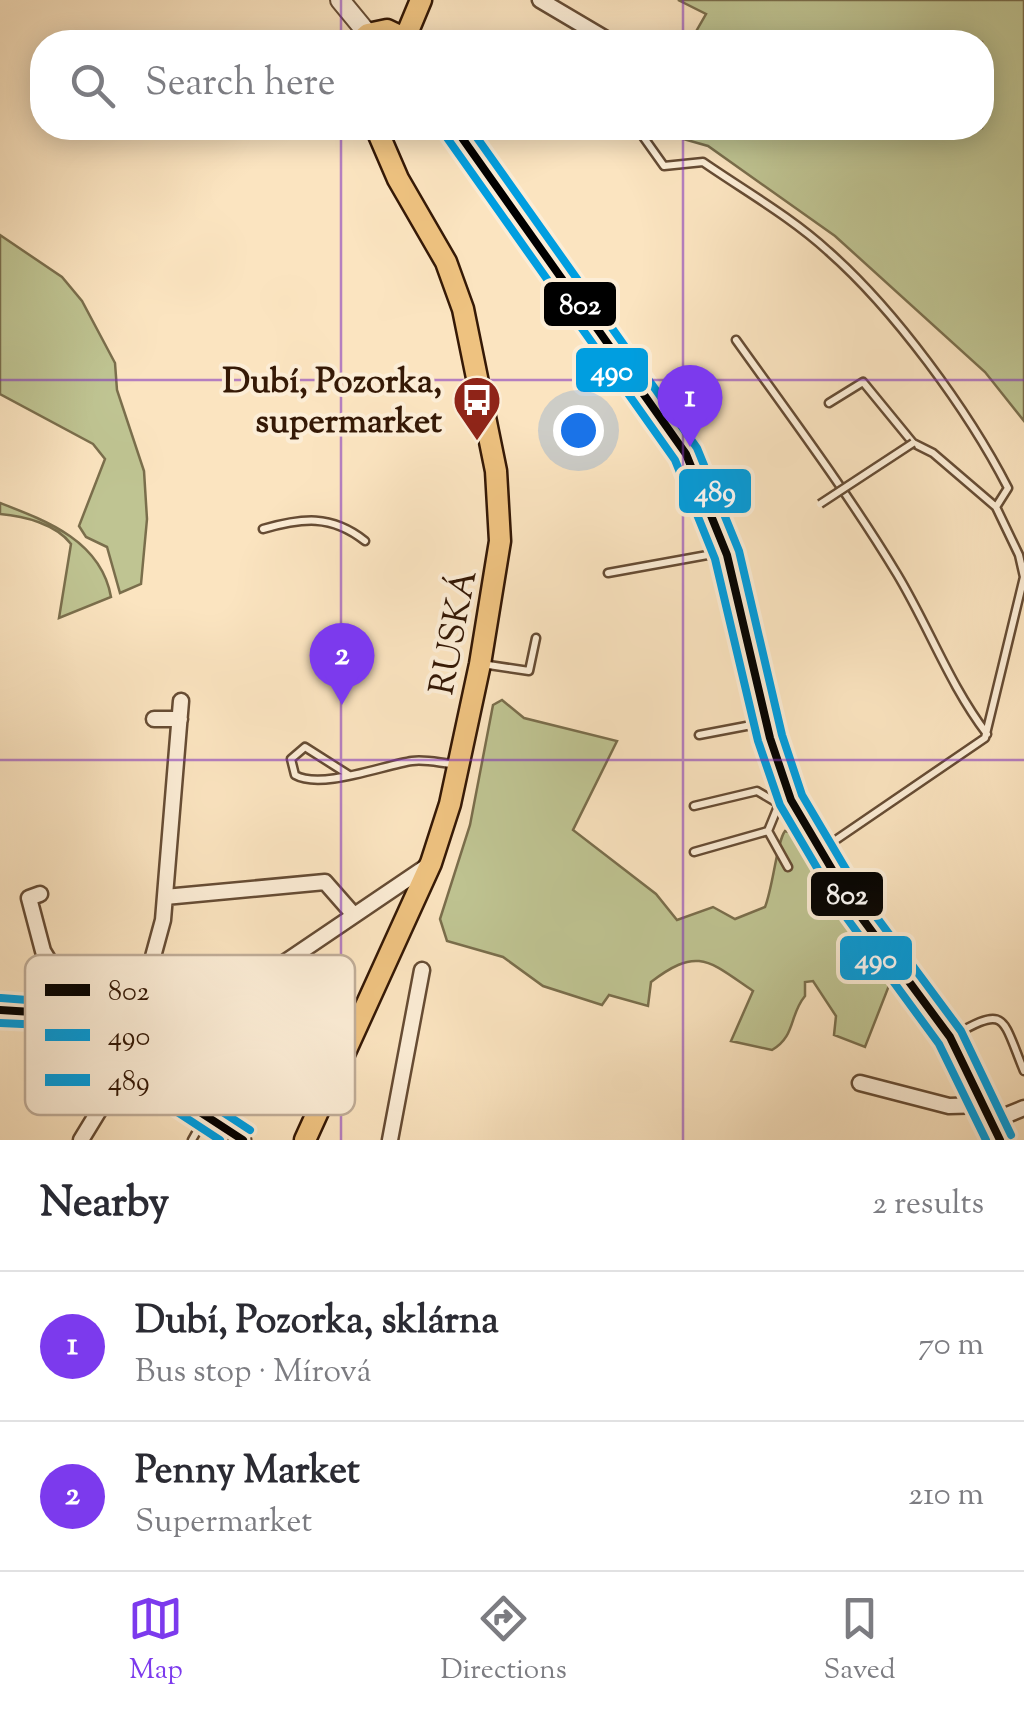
<!DOCTYPE html>
<html lang="en">
<head>
<meta charset="utf-8">
<style>
	body { margin:0; font-family:"Sorts Mill Goudy",serif; background:#f2f2f3; color:#2b2b33 }
	.you { position:absolute; left:578px; top:430px; width:35px; height:35px; margin:-25px; border:8px solid #fff; border-radius:50%; background:#1a73e8; box-shadow:0 0 0 15px #1a73e833 }
	.badge { display:grid; place-items:center; width:65px; height:65px; border-radius:50%; background:#7c3aed; color:#fff; font-size:32px; font-weight:700 }
	.pin { position:absolute; translate:-50% -82px; filter:drop-shadow(0 2px 5px #0008) }
	.pin::after { content:''; position:absolute; top:52px; width:35px; height:30px; background:inherit; clip-path:polygon(0 0,100% 0,50% 100%) }
	.list { margin:0; padding:0; list-style:none }
	h2 { display:flex; justify-content:space-between; align-items:center; height:130px; margin:0; padding:0 40px; font-size:42px }
	h2 small { font-size:32px; font-weight:400; color:#7c7c81 }
	.list li { display:grid; grid-template-columns:65px 1fr auto; gap:30px; align-items:center; box-sizing:border-box; height:150px; padding:0 40px; border-top:2px solid #e1e1e2 }
	.list b { display:block; font-size:38px; white-space:nowrap }
	.list p { margin:0; font-size:32px; white-space:nowrap; color:#7c7c81 }
	.list em { font-size:32px; font-style:normal; color:#7c7c81 }
	.icon { flex:none; width:55px; height:55px; fill:none; stroke:currentColor; stroke-width:2; stroke-linecap:round; stroke-linejoin:round }
	.map { position:relative; flex:none; width:1024px; height:1140px; overflow:hidden }
	.search { position:absolute; background:#fff; box-shadow:0 5px 25px #0003; left:30px; right:30px; top:30px; height:110px; display:flex; align-items:center; gap:25px; box-sizing:border-box; padding:0 35px; border-radius:40px; color:#7c7c81; font-size:38px }
	.sheet { height:430px; background:#fff }
	nav { display:flex; justify-content:space-around; align-items:center; box-sizing:border-box; height:140px; border-top:2px solid #e1e1e2; background:#fff; font-size:28px; color:#7c7c81 }
	nav a { display:grid; justify-items:center; gap:5px }
	nav .on { color:#7c3aed }
	.map>svg:first-child { display:block }
	.green { fill:#bfc492; stroke:#7a6e4c; stroke-width:2.5 }
	.lines { fill:none; stroke-linecap:round; stroke-linejoin:round }
	.service-casing { stroke:#664c34; stroke-width:11 }
	.minor-casing { stroke:#664c34; stroke-width:19 }
	.tertiary-casing { stroke:#664c34; stroke-width:22 }
	.primary-casing { stroke:#351906; stroke-width:25 }
	.service { stroke:#fcedd6; stroke-width:6 }
	.minor { stroke:#fcedd6; stroke-width:14 }
	.tertiary { stroke:#fcedd6; stroke-width:18 }
	.primary { stroke:#eec280; stroke-width:20 }
	.service-bridge-casing { stroke:#664c34; stroke-width:11; stroke-linecap:butt }
	.service-bridge { stroke:#fcedd6; stroke-width:6 }
	.bus-1-casing { stroke:#fcedd6; stroke-width:15 }
	.bus-2-casing { stroke:#fcedd6; stroke-width:15 }
	.bus-3-casing { stroke:#fcedd6; stroke-width:15 }
	.bus-1 { stroke:#000; stroke-width:8 }
	.bus-2 { stroke:#009ee0; stroke-width:8 }
	.bus-3 { stroke:#009ee0; stroke-width:8 }
	.grid { fill:none; stroke:#7b2cbf; stroke-width:2.5; stroke-opacity:0.55 }
	.labels { text-anchor:middle; stroke-width:8; stroke-linejoin:round; paint-order:stroke }
	.poi-label { font-size:35px; font-weight:bold; fill:#351906; stroke:#fcedd6; text-anchor:end }
	.street-label { font-size:35px; fill:#351906; stroke:#fcedd6 }
	.key { fill:#fcedd6; stroke:#c0ad98; stroke-width:2.5 }
	.key-label { font-size:28px; fill:#351906 }
	.line-badge { stroke:#fcedd6; stroke-width:4 }
	.badge-label { font-size:28px; text-anchor:middle; font-weight:bold; fill:#fff }
</style>
</head>
<body>
<div class="map">
<svg width="1024" height="1140" viewBox="0 0 1024 1140">
	<rect width="100%" height="100%" fill="#fbe4c0"/>
	<filter id="stains"><feTurbulence type="fractalNoise" baseFrequency=".002" numOctaves="4"/><feColorMatrix values="0 0 0 0 .2 0 0 0 0 .09 0 0 0 0 .02 0 0 0 .5 -.17"/></filter>
	<radialGradient id="worn" r=".72"><stop offset=".6" stop-color="#630" stop-opacity="0"/><stop offset="1" stop-color="#630" stop-opacity=".3"/></radialGradient>
	<!-- green -->
	<path class="green" d="M678,0H1024V421L985,372L835,236L708,146L669,135L662,128H982V42H690L706,14Z
		M0,235L62,277L82,301L115,363L117,390L144,471L147,519L141,584L120,593L107,547L86,537L79,526L105,459L93,444L0,394Z
		M0,503C47,521 101,541 111,597L59,618L71,544C56,524 24,516 0,514Z
		M502,700L524,718L617,741L573,830L656,894L677,920L713,907L735,919L765,907C773,887 777,841 785,831L792,833L890,983L865,1047L834,1035L836,1016L813,981L805,982V996C789,1015 796,1036 772,1050L731,1041L753,991C709,961 698,946 651,982L648,1006L609,995L602,1005L543,986L503,957L447,941L440,919L470,825L493,705Z"/>
	<g class="lines">
		<!-- service casing -->
		<g class="service-casing">
			<path id="service" d="M519,128L523,132L530,128
				M637,128L664,166L703,162C745,191 791,217 828,251C894,309 968,410 1008,488L996,507
				M467,141L488,128
				M736,340C791,417 848,493 897,574C929,627 949,684 987,734
				M263,529C302,518 331,514 365,541
				M608,573L724,552
				M482,664L529,671L536,638
				M699,735L762,723
				M349,775L305,747L291,759L295,775C321,790 384,765 412,761C425,759 440,763 452,764
				M694,806L757,791L779,804
				M768,831L788,867
				M824,848L985,738L1024,577L1019,555L996,507L933,453L913,443L863,382L829,403
				M694,852L768,831L779,804L790,800
				M951,1037C1007,1005 1001,1015 1024,1071
				M192,1140L205,1117"/>
		</g>
		<!-- minor casing -->
		<g class="minor-casing">
			<path id="minor" d="M540,0L611,42
				M154,719H180
				M40,894L29,898L43,951L75,1004L79,1016L75,1030
				M165,897L325,882L354,915
				M0,1010L48,1013L243,1140
				M128,1063L130,1041L163,920L181,701
				M860,1083L949,1106L985,1105
				M992,1121L1024,1108
				M81,1140L128,1063L145,1057L430,864
				M390,1140L422,970"/>
		</g>
		<!-- tertiary casing -->
		<g class="tertiary-casing">
			<path id="tertiary" d="M340,0L368,34
				M455,128L686,454L727,555L770,738L791,800L856,910L950,1037L1000,1140"/>
		</g>
		<!-- primary casing -->
		<g class="primary-casing">
			<path id="primary" d="M406,36L421,0
				M359,42L368,34L387,30L412,42
				M305,1140L431,863L450,804L480,664L500,541L496,471L463,309L446,262L398,179L376,128"/>
		</g>
		<!-- service -->
		<use href="#service" class="service"/>
		<!-- minor -->
		<use href="#minor" class="minor"/>
		<!-- tertiary -->
		<use href="#tertiary" class="tertiary"/>
		<!-- primary -->
		<use href="#primary" class="primary"/>
		<!-- service-bridge casing -->
		<g class="service-bridge-casing">
			<path id="service-bridge" d="M820,504L913,443"/>
		</g>
		<!-- service-bridge -->
		<use href="#service-bridge" class="service-bridge"/>
		<!-- bus-1 casing -->
		<g class="bus-1-casing">
			<path id="bus-1" d="M455,128L686,454L727,555L770,738L791,800L856,910L950,1037L1000,1140
				M0,1010L48,1013L243,1140"/>
		</g>
		<!-- bus-2 casing -->
		<g class="bus-2-casing">
			<path id="bus-2" d="M445,135L675,460L715,559L758,741L780,805L846,917L939,1044L986,1140
				M0,1023L44,1025L220,1140"/>
		</g>
		<!-- bus-3 casing -->
		<g class="bus-3-casing">
			<path id="bus-3" d="M470,128L697,448L739,551L782,735L802,795L866,903L961,1031L1011,1135
				M1,998L54,1002L250,1130"/>
		</g>
		<!-- bus-1 -->
		<use href="#bus-1" class="bus-1"/>
		<!-- bus-2 -->
		<use href="#bus-2" class="bus-2"/>
		<!-- bus-3 -->
		<use href="#bus-3" class="bus-3"/>
	</g>
	<!-- grid -->
	<path class="grid" d="M341,0V42M683,0V42M341,128V1140M683,128V1140M0,380H1024M0,760H1024"/>
	<!-- icons -->
	<defs>
		<g id="bus-pin" transform="scale(2.5)"><path d="M0 17L-7.5 6A9.5 9.5 0 1 1 7.5 6Z" fill="#8f2418" stroke="#fcedd6"/><path d="M-5-6H5V4H4V6H2V4H-2V6H-4V4H-5ZM-3.5-4V0h7V-4ZM-3.5 1.2v1.5H-2V1.2ZM2 1.2v1.5H3.5V1.2Z" fill="#fff"/></g>
	</defs>
	<g fill-rule="evenodd">
		<use href="#bus-pin" x="477" y="400"/>
	</g>
	<g class="labels">
		<!-- poi labels -->
		<g class="poi-label">
			<text x="442" y="392">Dubí, Pozorka,<tspan x="442" dy="40">supermarket</tspan></text>
		</g>
		<!-- street labels -->
		<g class="street-label">
			<text transform="translate(452 632) rotate(-79)" y="12">RUSKÁ</text>
		</g>
	</g>
	<!-- legend -->
	<rect x="25" y="955" width="330" height="160" rx="15" class="key"/>
	<rect x="45" y="984" width="45" height="12" fill="#000"/>
	<rect x="45" y="1029" width="45" height="12" fill="#009ee0"/>
	<rect x="45" y="1074" width="45" height="12" fill="#009ee0"/>
	<g class="key-label">
		<text x="108" y="1000">802</text>
		<text x="108" y="1045">490</text>
		<text x="108" y="1090">489</text>
	</g>
	<g class="line-badge">
		<rect x="542" y="280" width="76" height="48" rx="10" fill="#000"/>
		<rect x="574" y="346" width="76" height="48" rx="10" fill="#009ee0"/>
		<rect x="677" y="467" width="76" height="48" rx="10" fill="#009ee0"/>
		<rect x="809" y="870" width="76" height="48" rx="10" fill="#000"/>
		<rect x="838" y="934" width="76" height="48" rx="10" fill="#009ee0"/>
	</g>
	<g class="badge-label">
		<text x="580" y="314">802</text>
		<text x="612" y="380">490</text>
		<text x="715" y="501">489</text>
		<text x="847" y="904">802</text>
		<text x="876" y="968">490</text>
	</g>
	<rect width="100%" height="100%" filter="url(#stains)"/>
	<rect width="100%" height="100%" fill="url(#worn)"/>
</svg>
<div class="you"></div>
<div class="pin badge" style="left:690px;top:447px">1</div>
<div class="pin badge" style="left:342px;top:705px">2</div>
<div class="search"><svg class="icon" aria-label="search" viewBox="0 0 24 24"><circle cx="10" cy="10" r="6"/><path d="M15 15l6 6"/></svg>Search here</div>
</div>
<section class="sheet">
<h2>Nearby<small>2 results</small></h2>
<ul class="list">
<li><span class="badge">1</span><div><b>Dubí, Pozorka, sklárna</b><p>Bus stop · Mírová</p></div><em>70 m</em></li>
<li><span class="badge">2</span><div><b>Penny Market</b><p>Supermarket</p></div><em>210 m</em></li>
</ul>
</section>
<nav>
<a class="on"><svg class="icon" aria-label="map" viewBox="0 0 24 24"><path d="M3 6l6-2 6 2 6-2v14l-6 2-6-2-6 2zM9 4v14M15 6v14"/></svg>Map</a>
<a><svg class="icon" aria-label="directions" viewBox="0 0 24 24"><path d="M12 3l9 9-9 9-9-9zM9 14v-3h6M13 9l2 2-2 2"/></svg>Directions</a>
<a><svg class="icon" aria-label="saved" viewBox="0 0 24 24"><path d="M7 4h10v16l-5-4-5 4z"/></svg>Saved</a>
</nav>
</body>
</html>
